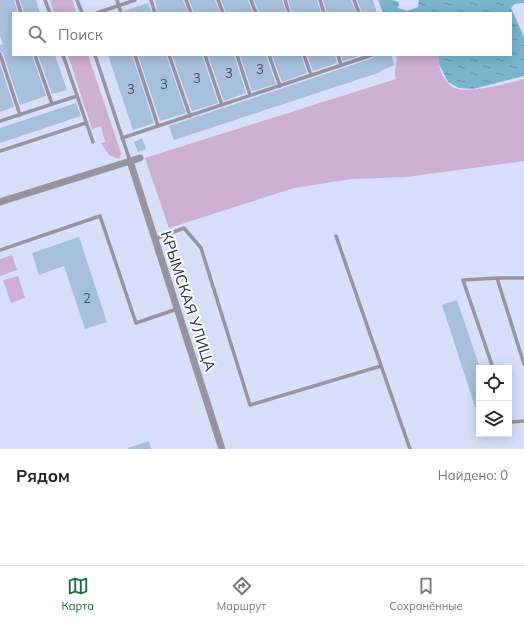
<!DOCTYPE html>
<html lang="ru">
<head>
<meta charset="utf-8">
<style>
	body { margin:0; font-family:Mulish,sans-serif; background:#f6f6f6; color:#222 }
	.controls { position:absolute; right:12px; bottom:12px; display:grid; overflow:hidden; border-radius:0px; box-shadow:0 2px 10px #0003 }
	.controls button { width:36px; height:36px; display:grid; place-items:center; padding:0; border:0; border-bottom:1px solid #e0e0e0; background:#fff; color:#222; font:20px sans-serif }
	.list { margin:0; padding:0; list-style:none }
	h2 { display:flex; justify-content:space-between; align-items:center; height:52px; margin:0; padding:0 16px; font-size:17px }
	h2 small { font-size:13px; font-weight:400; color:#767676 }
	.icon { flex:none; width:22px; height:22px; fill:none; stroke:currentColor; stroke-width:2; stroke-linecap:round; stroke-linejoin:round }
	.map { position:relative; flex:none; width:524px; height:449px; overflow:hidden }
	.search { position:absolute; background:#fff; box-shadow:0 2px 10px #0003; left:12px; right:12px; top:12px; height:44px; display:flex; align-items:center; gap:10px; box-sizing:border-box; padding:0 14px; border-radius:0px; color:#767676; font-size:15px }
	.sheet { height:116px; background:#fff }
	nav { display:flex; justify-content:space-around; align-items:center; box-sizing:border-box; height:56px; border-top:1px solid #e0e0e0; background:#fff; font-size:11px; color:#767676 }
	nav a { display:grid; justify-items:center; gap:2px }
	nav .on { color:#13693b }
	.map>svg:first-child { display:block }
	.green { fill:#ceaed2 }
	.water { fill:url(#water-ripples) }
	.building { fill:#a6c0dc }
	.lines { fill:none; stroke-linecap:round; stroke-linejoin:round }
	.service { stroke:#9793a2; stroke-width:3.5 }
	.minor { stroke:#9793a2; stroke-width:7 }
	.labels { text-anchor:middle; stroke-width:4; stroke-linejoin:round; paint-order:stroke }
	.number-label { font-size:13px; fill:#475060 }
	.street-label { font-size:15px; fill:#272a37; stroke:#fff }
</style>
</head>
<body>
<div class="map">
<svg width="524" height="449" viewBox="0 0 524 449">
	<defs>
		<pattern id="water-ripples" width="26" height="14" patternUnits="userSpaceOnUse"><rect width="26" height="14" fill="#7ab5cd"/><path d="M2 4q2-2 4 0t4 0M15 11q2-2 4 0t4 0" fill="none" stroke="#6493a7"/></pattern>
	</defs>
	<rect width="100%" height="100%" fill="#d8dffb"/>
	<!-- green -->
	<path class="green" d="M50,0H73L76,13H54Z
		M68,55H88L121,153L119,159L109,155L101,143L105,142L101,126L92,129Z
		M396,55H438C439,67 441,78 451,86C462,96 510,83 524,79V161L406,177L352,179L294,188L169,228L145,158L396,79C393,70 398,65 396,55Z
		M12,255L17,270L0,276V259Z
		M18,276L25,298L11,303L3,280Z"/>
	<!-- water -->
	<path class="water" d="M378,0H392L399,2L398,8L407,11L418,7L419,0H524V3L515,4L511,8L524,37V76L473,89L459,88L448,82L439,64L438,55H511V13H383Z"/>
	<!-- building -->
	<path class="building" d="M0,0H14L18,13H13V55H32L46,96L20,105L3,53L0,51V45L3,44L0,36Z
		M20,0H36L40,13H24Z
		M156,0H183L188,13H158L155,1Z
		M189,0H215L220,13H194Z
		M221,0H248L253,13H226Z
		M254,0H282L286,13H259Z
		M288,0H317L321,13H292Z
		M323,0H351L356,13H327Z
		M357,0H373L377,13H362Z
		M148,3L152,13H124V11Z
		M38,55H55L67,90L52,94Z
		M108,55H132L154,123L133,130Z
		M138,55H166L186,113L160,121Z
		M172,55H202L218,103L192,111Z
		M208,55H234L246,93L224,101Z
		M240,55H266L276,84L252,91Z
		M272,55H301L307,73L282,82Z
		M307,55H335L337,63L313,71Z
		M341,55H362L343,61Z
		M375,55H391L395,65L380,71L381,72L174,140L169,126L373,58Z
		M0,64L14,107L0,112Z
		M76,103L81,116L0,143V128Z
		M142,138L146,149L138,152L134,142Z
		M79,237L107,322L85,329L64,266L39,275L32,253Z
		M457,300L479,365V412L477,413L442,305Z
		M149,441L151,449H128V448Z"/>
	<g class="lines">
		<!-- service -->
		<path class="service" d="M17,0L21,13
			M45,0L50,13
			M77,0L82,13
			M117,0L121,13
			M151,0L155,13
			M186,0L191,13
			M218,0L223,13
			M251,0L256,13
			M285,0L289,13
			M320,0L324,13
			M354,0L359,13
			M97,13L135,0
			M0,54L20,115
			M35,55L52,104
			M63,55L93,142
			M95,55L130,161
			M135,55L158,126
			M169,55L190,116
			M205,55L222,105
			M237,55L250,95
			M269,55L280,86
			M304,55L311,75
			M338,55L341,65
			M0,121L77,96
			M122,138L372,55
			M0,151L86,123
			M336,236L410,449
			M155,239L184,228L201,248L250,405L381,366
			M0,250L100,216L136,323L177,309
			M497,278L524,364
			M493,368L463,280L497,278H524
			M509,418L510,422L524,421"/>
		<!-- minor -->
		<path class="minor" d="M130,161L222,449
			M0,202L140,158"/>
	</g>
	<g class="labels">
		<!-- number labels -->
		<g class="number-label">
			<text x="260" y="74">3</text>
			<text x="229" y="78">3</text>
			<text x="197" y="83">3</text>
			<text x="164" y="89">3</text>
			<text x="131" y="94">3</text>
			<text x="87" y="303">2</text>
		</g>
		<!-- street labels -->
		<g class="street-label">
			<text transform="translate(188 301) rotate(72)" y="5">КРЫМСКАЯ УЛИЦА</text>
		</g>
	</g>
</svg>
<div class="controls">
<button><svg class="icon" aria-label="locate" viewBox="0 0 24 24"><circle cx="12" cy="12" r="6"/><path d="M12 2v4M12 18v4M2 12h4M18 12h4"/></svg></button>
<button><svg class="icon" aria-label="layers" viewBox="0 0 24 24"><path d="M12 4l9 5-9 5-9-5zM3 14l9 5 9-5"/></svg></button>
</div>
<div class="search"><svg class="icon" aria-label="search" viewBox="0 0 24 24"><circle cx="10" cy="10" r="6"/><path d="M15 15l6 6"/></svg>Поиск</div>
</div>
<section class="sheet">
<h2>Рядом<small>Найдено: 0</small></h2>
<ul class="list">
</ul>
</section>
<nav>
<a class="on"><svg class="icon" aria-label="map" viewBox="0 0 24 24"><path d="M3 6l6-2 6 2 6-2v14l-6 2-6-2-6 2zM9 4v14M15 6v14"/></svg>Карта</a>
<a><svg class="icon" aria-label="directions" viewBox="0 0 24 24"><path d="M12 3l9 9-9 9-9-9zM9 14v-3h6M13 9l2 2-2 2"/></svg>Маршрут</a>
<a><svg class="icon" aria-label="saved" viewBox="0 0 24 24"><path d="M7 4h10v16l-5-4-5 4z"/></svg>Сохранённые</a>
</nav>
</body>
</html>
